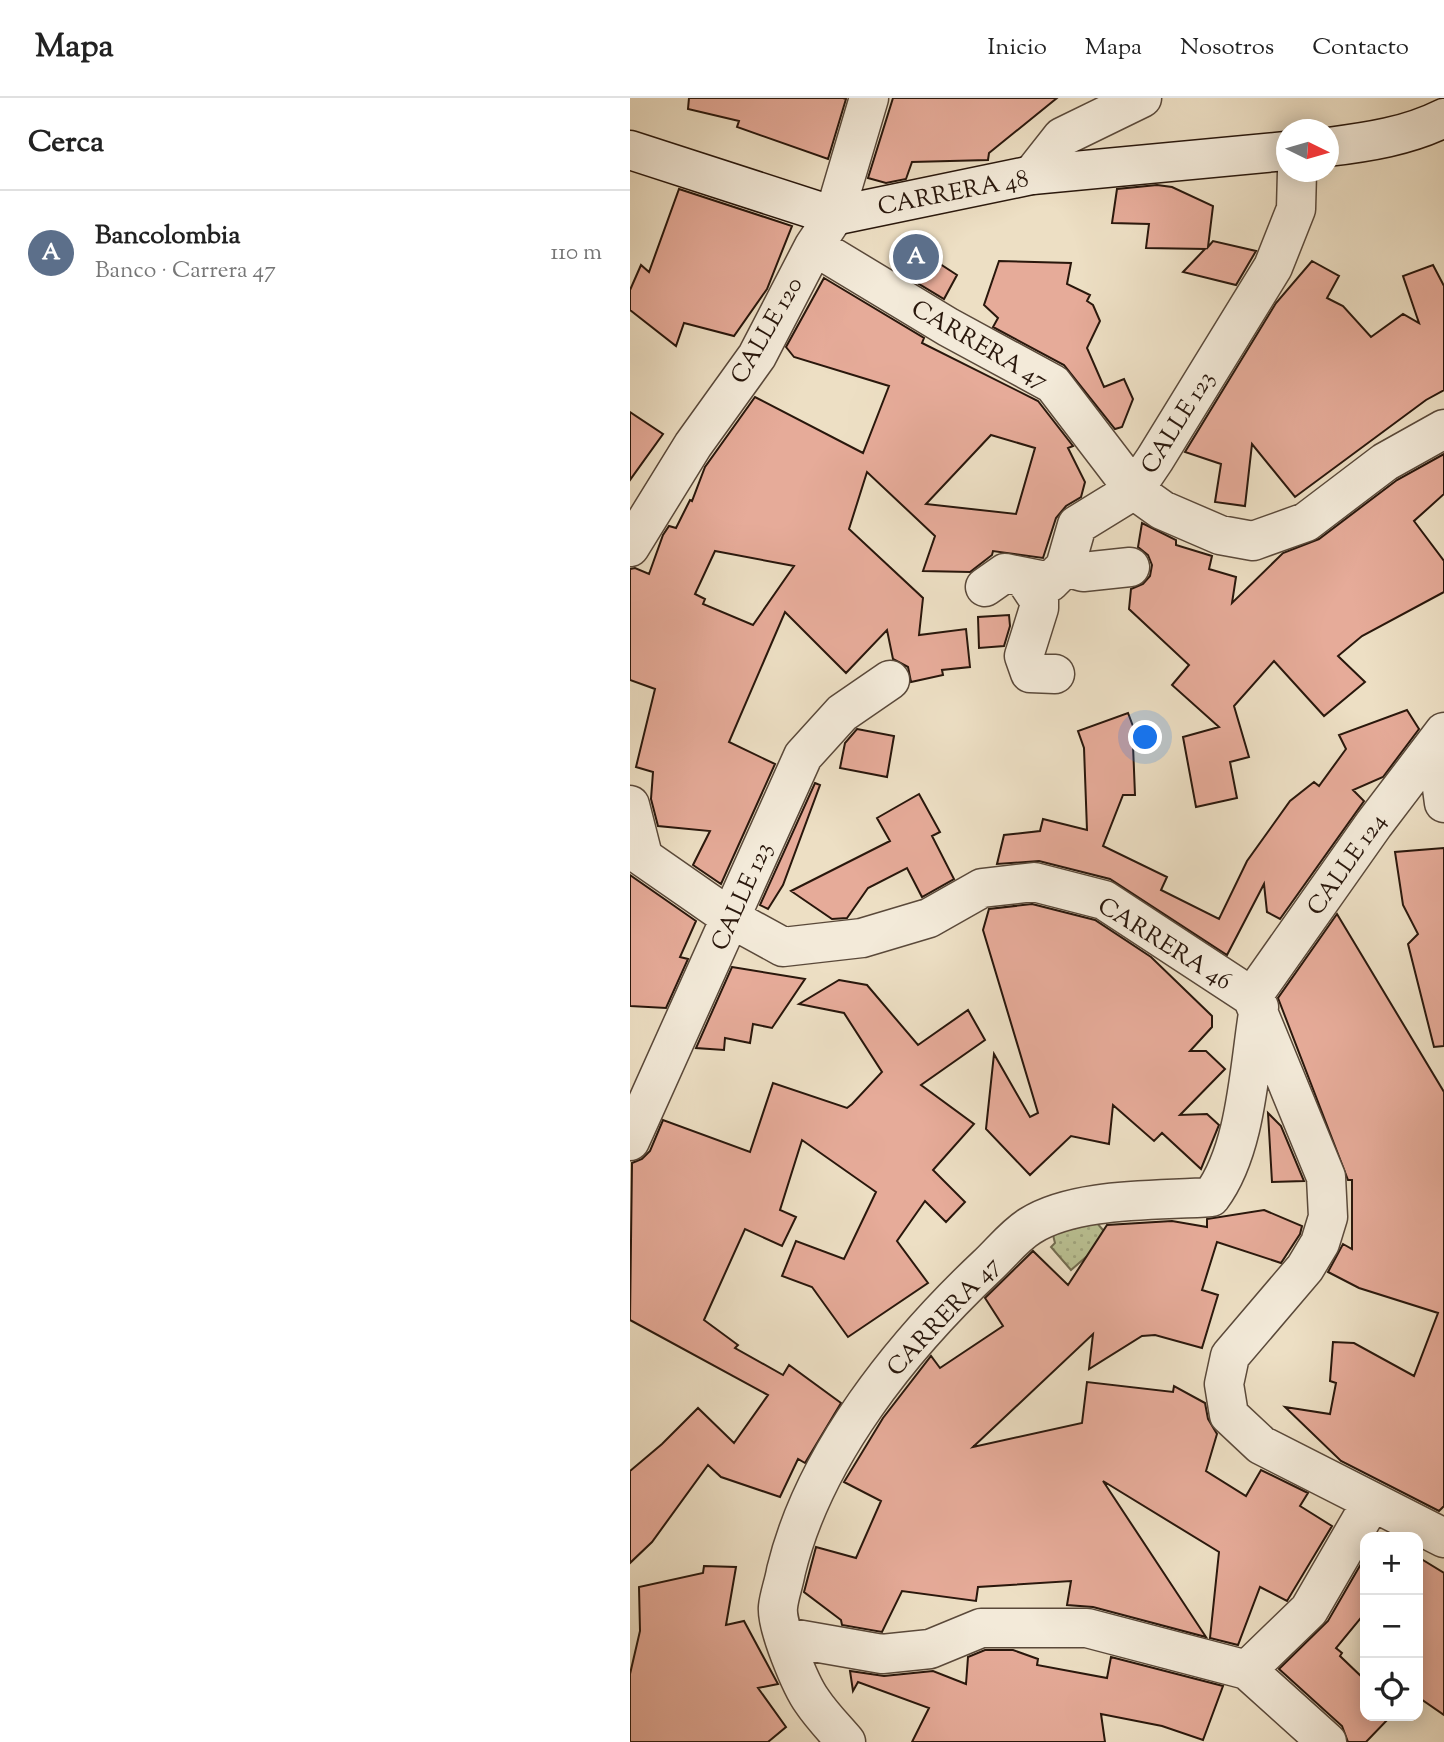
<!DOCTYPE html>
<html lang="es">
<head>
<meta charset="utf-8">
<style>
	body { margin:0; font-family:"Sorts Mill Goudy",serif; background:#f2f2f2; color:#222 }
	.controls { position:absolute; right:21px; bottom:21px; display:grid; overflow:hidden; border-radius:14px; box-shadow:0 4px 18px #0003 }
	.controls button { width:63px; height:63px; display:grid; place-items:center; padding:0; border:0; border-bottom:2px solid #e0e0e0; background:#fff; color:#222; font:35px sans-serif }
	.compass { position:absolute; left:646px; top:21px; width:63px; height:63px; border-radius:50%; background:#fff; box-shadow:0 4px 18px #0003; rotate:95deg }
	.you { position:absolute; left:516px; top:640px; width:24px; height:24px; margin:-18px; border:5px solid #fff; border-radius:50%; background:#1a73e8; box-shadow:0 0 0 10px #1a73e833 }
	.badge { display:grid; place-items:center; width:46px; height:46px; border-radius:50%; background:#111827; color:#fff; font-size:23px; font-weight:700 }
	.pin { position:absolute; translate:-50% -50%; border:4px solid #fff; box-shadow:0 2px 7px #0006 }
	.list { margin:0; padding:0; list-style:none }
	h2 { display:flex; justify-content:space-between; align-items:center; height:91px; margin:0; padding:0 28px; font-size:30px }
	h2 small { font-size:23px; font-weight:400; color:#767676 }
	.list li { display:grid; grid-template-columns:46px 1fr auto; gap:21px; align-items:center; box-sizing:border-box; height:126px; padding:0 28px; border-top:2px solid #e0e0e0 }
	.list b { display:block; font-size:26px; white-space:nowrap }
	.list p { margin:0; font-size:23px; white-space:nowrap; color:#767676 }
	.list em { font-size:23px; font-style:normal; color:#767676 }
	.icon { flex:none; width:38px; height:38px; fill:none; stroke:currentColor; stroke-width:2; stroke-linecap:round; stroke-linejoin:round }
	.map { position:relative; flex:none; width:814px; height:1644px; overflow:hidden }
	header { display:flex; align-items:center; gap:42px; box-sizing:border-box; height:98px; padding:0 35px; background:#fff; border-bottom:2px solid #e0e0e0 }
	header strong { font-size:33px }
	nav { display:flex; gap:38px; margin-inline-start:auto; font-size:24px }
	main { display:flex }
	aside { flex:1; background:#fff }
	.map>svg:first-child { display:block }
	.park { fill:url(#park-dots); stroke:#726c50; stroke-width:2 }
	.building { fill:#e6ab99; stroke:#29170c; stroke-width:2; fill-rule:evenodd }
	.lines { fill:none; stroke-linecap:round; stroke-linejoin:round }
	.street-casing { stroke:#5a493a; stroke-width:41 }
	.secondary-casing { stroke:#29170c; stroke-width:41 }
	.street { stroke:#f3ead9; stroke-width:38 }
	.secondary { stroke:#f3ead9; stroke-width:38 }
	.labels { text-anchor:middle; stroke-width:5; stroke-linejoin:round; paint-order:stroke }
	.street-label { font-size:24px; fill:#29170c; stroke:#f3ead9 }
</style>
</head>
<body>
<header>
<strong>Mapa</strong>
<nav><a>Inicio</a><a>Mapa</a><a>Nosotros</a><a>Contacto</a></nav>
</header>
<main>
<aside>
<h2>Cerca<small></small></h2>
<ul class="list">
<li><span class="badge" style="background:#5c6f8a">A</span><div><b>Bancolombia</b><p>Banco · Carrera 47</p></div><em>110 m</em></li>
</ul>
</aside>
<div class="map">
<svg width="814" height="1644" viewBox="0 0 814 1644">
	<defs>
		<pattern id="park-dots" width="8" height="8" patternUnits="userSpaceOnUse" patternTransform="scale(1.75)"><rect width="8" height="8" fill="#bac193"/><path d="M2 2h.1M6 6h.1" fill="none" stroke="#a0a57e" stroke-width="1.8" stroke-linecap="round"/></pattern>
	</defs>
	<rect width="100%" height="100%" fill="#eddfc4"/>
	<filter id="stains"><feTurbulence type="fractalNoise" baseFrequency=".00286" numOctaves="4"/><feColorMatrix values="0 0 0 0 .2 0 0 0 0 .09 0 0 0 0 .02 0 0 0 .5 -.17"/></filter>
	<radialGradient id="worn" r=".72"><stop offset=".6" stop-color="#630" stop-opacity="0"/><stop offset="1" stop-color="#630" stop-opacity=".3"/></radialGradient>
	<!-- park -->
	<path class="park" d="M454,1110L479,1139L441,1172L421,1149L425,1145L423,1137Z"/>
	<!-- building -->
	<path class="building" d="M59,0H213L216,1L198,61L107,29L109,23L58,11Z
		M263,0H427L359,55L358,62L282,64L276,81L256,85L238,80Z
		M527,87L542,89L583,108L578,149L583,143L626,153L606,187L553,174L575,151L516,150L519,126L482,125L487,91Z
		M49,91L162,128L137,191L104,238L54,225L46,248L0,212V192L11,167L19,174Z
		M284,149L327,177L314,201L271,175Z
		M369,163L441,165L437,186L460,197L457,203L463,207L470,223L457,250L474,289L494,281L503,301L492,329L485,331L434,267L363,229L368,220L354,207Z
		M682,163L709,178L697,200L713,208L741,239L773,216L789,225L773,178L803,167L814,188V292L796,302L665,399L622,346L615,408L585,404L591,366L555,354L646,205Z
		M194,180L294,240L292,245L408,303L443,348L438,350L455,384L451,399L436,408L426,420L413,460L363,453L362,457L340,474L293,473L305,438L237,374L219,431L293,500L289,537L336,531L340,569L312,572L313,577L281,584L278,569L263,561L257,532L216,575L155,514L99,644L145,666L91,786L63,767L80,733L28,728L21,701L23,674L6,669L25,591L0,582V471L5,470L19,476L33,437L39,428L46,430L60,402L62,403L75,369L125,299L233,355L259,288L164,259L156,249ZM361,337L405,350L386,416L296,406ZM85,453L164,468L123,527L73,506L75,501L65,496Z
		M0,314L33,336L0,382Z
		M814,356V396L784,423L814,463V494L732,538L708,558L735,584L694,618L644,563L604,608L619,659L600,664L607,700L566,709L553,639L589,629L542,587L559,567L499,511L501,491L513,486L520,478L522,467L518,457L508,449L512,425L546,442V447L582,458L579,471L606,479L602,505L653,455L689,441L767,382Z
		M379,517L380,528L374,548L349,550L348,519Z
		M777,612L789,631L753,679L723,692L734,703L650,821L637,814L634,786L597,857L480,781L409,763L367,766L374,737L410,733L413,721L457,732L454,650L448,633L498,615L509,644L503,647L505,697H493L473,748L537,779L531,792L589,821L617,763L660,703L684,684L689,688L716,651L709,637Z
		M227,631L264,638L257,679L210,670L215,645Z
		M185,685L190,687L153,787L138,811L130,807Z
		M289,696L310,734L302,738L324,781L292,799L277,770L238,790L217,820L202,821L161,793L260,743L247,720Z
		M814,750V948L804,949L778,846L788,836L773,807L765,754Z
		M0,777L66,823L50,859L58,861L36,910L0,908Z
		M402,806L465,822L521,859L582,918V929L560,953H576L595,971L550,1017L577,1016L589,1027L571,1071L532,1035L524,1043L483,1007L479,1046L441,1038L400,1077L356,1031L364,956L400,1019L408,1015L353,832L359,811Z
		M707,816L814,994V1408L809,1413L711,1363L655,1309L700,1316L706,1285L700,1283L703,1244L724,1245L784,1278L808,1215L729,1190L698,1174L713,1146L722,1151V1082H718L648,900Z
		M102,869L175,881L142,930L123,926L120,945L95,940L94,952L66,950Z
		M209,882L237,887L288,947L338,912L355,942L291,987L344,1026L303,1072L335,1104L316,1124L295,1103L267,1143L298,1185L218,1239L182,1189L152,1178L166,1143L214,1161L246,1094L172,1042L150,1112L166,1119L152,1148L115,1131L74,1222L108,1247L105,1250L153,1277L159,1267L211,1305L175,1365L168,1361L150,1399L91,1379L78,1367L22,1444L0,1465V1373L32,1346L68,1310L104,1345L138,1297L0,1222L2,1065L12,1061L20,1053L33,1022L120,1054L143,985L217,1010L222,1006L252,974L214,915L169,906Z
		M638,1015L651,1028L674,1083L642,1084Z
		M634,1112L672,1128L670,1136L651,1165L587,1144L572,1192L588,1197L572,1250L525,1237L512,1238L459,1271L463,1236L343,1349L452,1325L457,1284L543,1294L544,1288L575,1305L578,1321L587,1336L576,1373L616,1398L631,1372L678,1395L670,1408L702,1428L657,1503L630,1489L608,1547L580,1540L589,1454L473,1383L576,1539L463,1509L437,1507L441,1483L348,1489L346,1503L272,1493L252,1534L212,1527L211,1522L174,1494L186,1449L226,1460L251,1403L214,1384L253,1320L301,1258L310,1270L373,1228L355,1200L403,1153L438,1187L477,1127L542,1123L577,1129V1121Z
		M735,1459V1515L706,1550L712,1555L710,1558L735,1582V1618H761L736,1644H718L712,1628L649,1571L698,1523Z
		M788,1459L814,1475V1617L788,1599Z
		M74,1468L106,1469L96,1527L114,1523L148,1586L128,1590L156,1629L138,1644H0V1576L10,1533L9,1489L73,1475Z
		M355,1552H383L408,1561L407,1567L477,1580L481,1559L593,1588L573,1642L532,1628L471,1616L475,1644H282L299,1610L228,1584L223,1593L220,1573L254,1578L303,1573L336,1586L338,1559Z"/>
	<g class="lines">
		<!-- street casing -->
		<g class="street-casing">
			<path id="street" d="M402,77L432,39L512,0
				M184,148L318,229L423,286L504,392L532,412L590,437L623,443L676,424L755,364L814,331
				M0,449L63,347L127,258L184,148L204,118L239,0
				M435,469L453,474L500,469
				M395,481L409,502V510L394,558L400,575L425,576
				M355,489L375,475L420,484L435,469L447,427L504,392L525,361L643,169L666,111L667,74
				M806,646L814,705
				M0,707L13,758
				M0,750L102,821L153,849L232,840L299,820L352,790L404,784L474,802L622,899L696,1079L698,1119L690,1145L675,1170L600,1258L594,1286L599,1317L631,1347L814,1440
				M622,899L744,726L814,634
				M0,1043L173,658L212,615L260,582
				M155,1539L252,1556L300,1551L351,1530H457L617,1572L697,1644
				M617,1572L679,1512L741,1405
				M216,1644C205,1631 192,1618 182,1603C171,1588 146,1528 148,1509C149,1498 154,1485 156,1473C184,1357 272,1248 357,1168C371,1155 384,1138 400,1128C446,1099 527,1103 581,1099C617,1051 619,969 629,909"/>
		</g>
		<!-- secondary casing -->
		<g class="secondary-casing">
			<path id="secondary" d="M698,49C738,44 778,38 814,20
				M0,52L204,118L402,77L656,53"/>
		</g>
		<!-- street -->
		<use href="#street" class="street"/>
		<!-- secondary -->
		<use href="#secondary" class="secondary"/>
	</g>
	<g class="labels">
		<!-- street labels -->
		<g class="street-label">
			<text transform="translate(323 94) rotate(-11)" y="8">CARRERA 48</text>
			<text transform="translate(136 232) rotate(-60)" y="8">CALLE 120</text>
			<text transform="translate(350 246) rotate(30)" y="8">CARRERA 47</text>
			<text transform="translate(547 324) rotate(-58)" y="8">CALLE 123</text>
			<text transform="translate(716 766) rotate(-55)" y="8">CALLE 124</text>
			<text transform="translate(111 798) rotate(-66)" y="8">CALLE 123</text>
			<text transform="translate(535 845) rotate(32)" y="8">CARRERA 46</text>
			<text transform="translate(313 1218) rotate(-47)" y="8">CARRERA 47</text>
		</g>
	</g>
	<rect width="100%" height="100%" filter="url(#stains)"/>
	<rect width="100%" height="100%" fill="url(#worn)"/>
</svg>
<div class="controls">
<button>+</button>
<button>−</button>
<button><svg class="icon" aria-label="locate" viewBox="0 0 24 24"><circle cx="12" cy="12" r="6"/><path d="M12 2v4M12 18v4M2 12h4M18 12h4"/></svg></button>
</div>
<svg class="compass" viewBox="-18 -18 36 36"><path d="M0-13l5 13h-10z" fill="#e53935"/><path d="M0 13l5-13h-10z" fill="#767676"/></svg>
<div class="you"></div>
<div class="pin badge" style="left:286px;top:159px;background:#5c6f8a">A</div>
</div>
</main>
</body>
</html>
